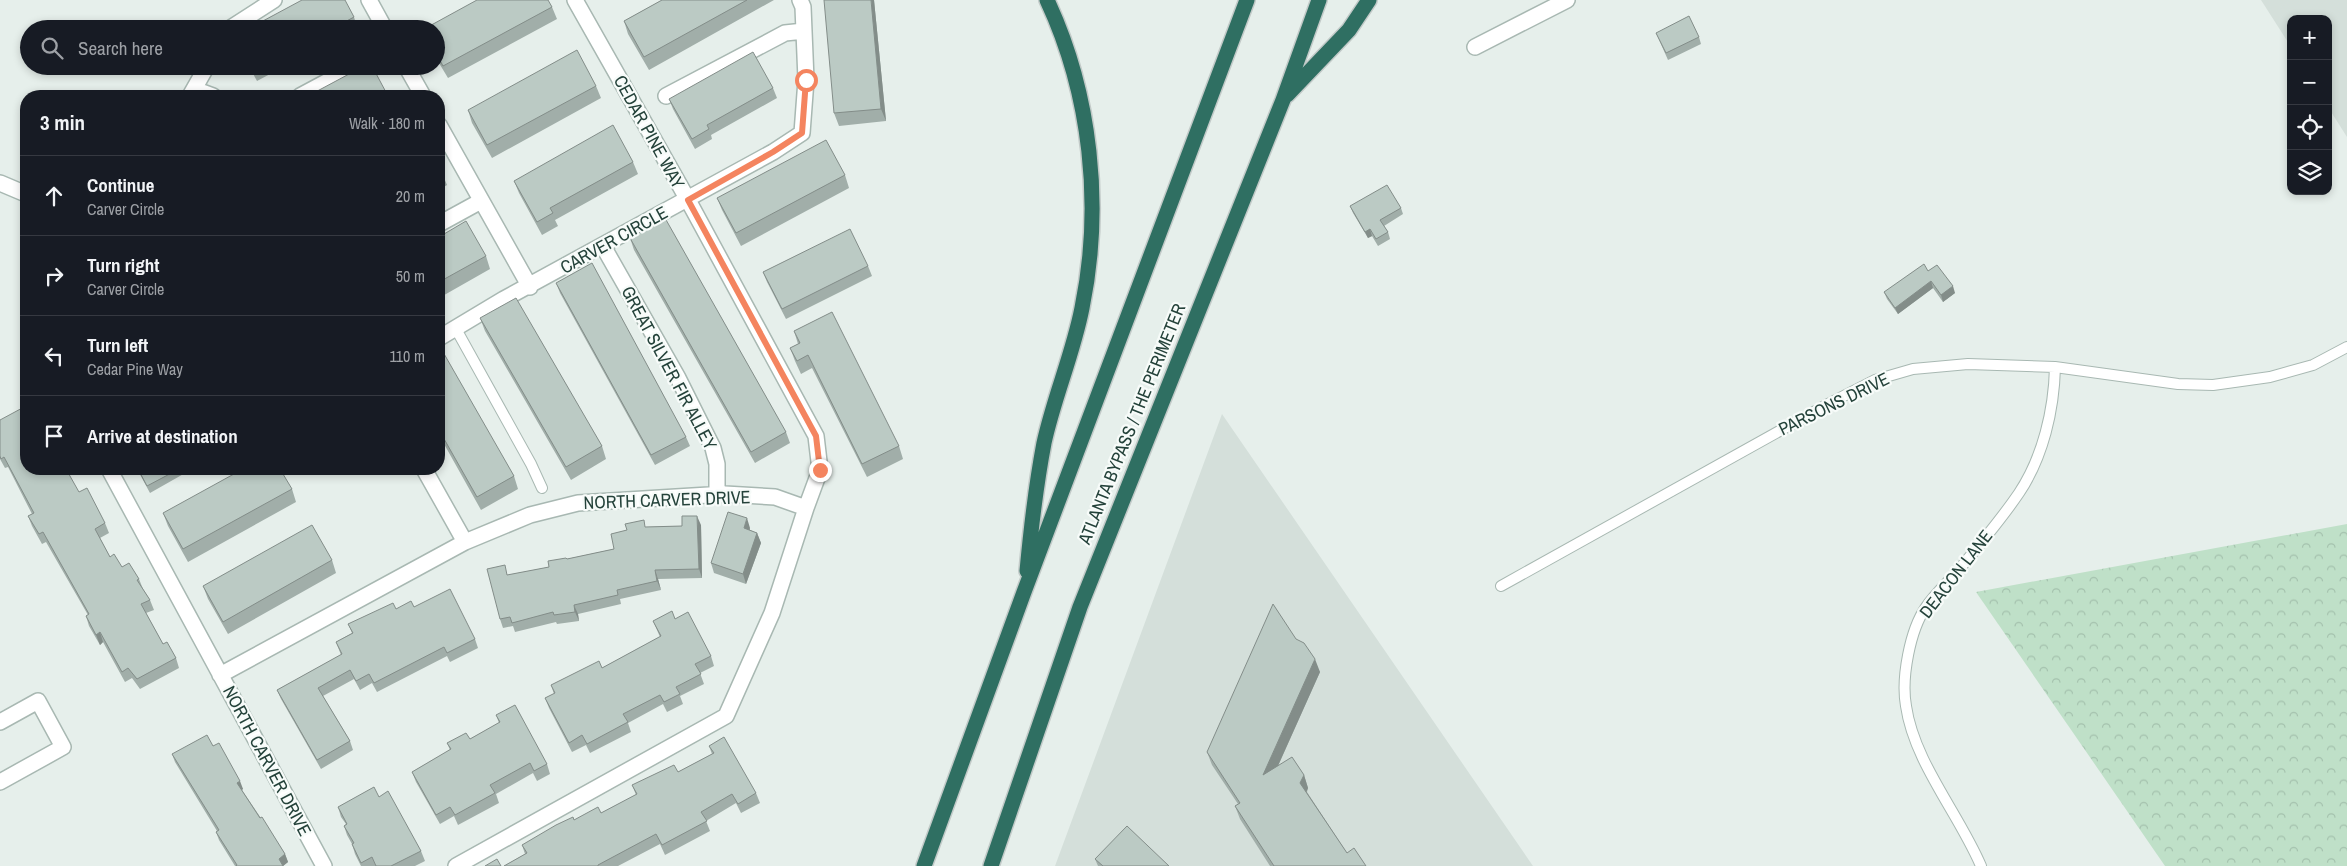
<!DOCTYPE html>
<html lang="en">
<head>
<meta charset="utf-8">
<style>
	body { margin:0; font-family:"Archivo Narrow",sans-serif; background:#242831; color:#f1f3f6 }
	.controls { position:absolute; right:15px; top:15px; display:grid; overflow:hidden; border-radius:10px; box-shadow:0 2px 8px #0003 }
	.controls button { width:45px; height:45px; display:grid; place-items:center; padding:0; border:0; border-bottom:1px solid #363941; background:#171b24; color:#f1f3f6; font:25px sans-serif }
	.stop { position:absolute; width:15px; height:15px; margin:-11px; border:4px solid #f4845f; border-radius:50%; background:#fff }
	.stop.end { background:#f4845f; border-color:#fff; box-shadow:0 1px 5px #0008 }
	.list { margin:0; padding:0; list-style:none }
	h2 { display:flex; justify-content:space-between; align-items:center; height:65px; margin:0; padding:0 20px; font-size:21px }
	h2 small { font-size:16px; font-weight:400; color:#9ea1a6 }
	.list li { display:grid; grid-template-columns:32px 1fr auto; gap:15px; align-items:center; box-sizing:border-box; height:80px; padding:0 20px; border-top:1px solid #363941 }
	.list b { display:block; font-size:19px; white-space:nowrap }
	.list p { margin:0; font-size:16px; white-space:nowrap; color:#9ea1a6 }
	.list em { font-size:16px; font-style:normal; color:#9ea1a6 }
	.icon { flex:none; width:28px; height:28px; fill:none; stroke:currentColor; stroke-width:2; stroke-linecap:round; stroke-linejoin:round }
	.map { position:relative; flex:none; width:2347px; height:866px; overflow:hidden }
	.search { position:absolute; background:#171b24; box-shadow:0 2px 8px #0003; left:20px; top:20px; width:425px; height:55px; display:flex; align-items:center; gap:12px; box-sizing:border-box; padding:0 18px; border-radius:28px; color:#9ea1a6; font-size:19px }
	.panel { position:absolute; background:#171b24; box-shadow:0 2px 8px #0003; left:20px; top:90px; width:425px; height:385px; border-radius:20px }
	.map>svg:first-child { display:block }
	.built { fill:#d4dfda }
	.forest { fill:url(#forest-crowns) }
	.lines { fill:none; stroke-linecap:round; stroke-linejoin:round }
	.lane-casing { stroke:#a8b8b2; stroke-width:12 }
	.street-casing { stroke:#a8b8b2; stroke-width:18 }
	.highway-casing { stroke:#c2cac8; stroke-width:18 }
	.lane { stroke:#fff; stroke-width:10 }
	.street { stroke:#fff; stroke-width:15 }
	.highway { stroke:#2f6f62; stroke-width:15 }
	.wall { fill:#a1aea9 }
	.shaded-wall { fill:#838d89 }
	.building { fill:#bbcac4; stroke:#838d89 }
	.route { stroke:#f4845f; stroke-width:6 }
	.labels { text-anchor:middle; stroke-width:4.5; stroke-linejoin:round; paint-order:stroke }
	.street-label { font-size:18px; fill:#24423a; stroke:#f7fbf9 }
</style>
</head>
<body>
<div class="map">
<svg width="2347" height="866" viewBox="0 0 2347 866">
	<defs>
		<pattern id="forest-crowns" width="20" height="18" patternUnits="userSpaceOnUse" patternTransform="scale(1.25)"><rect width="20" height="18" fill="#bfe0c8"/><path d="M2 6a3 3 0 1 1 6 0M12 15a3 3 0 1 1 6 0" fill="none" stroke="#a4c1ad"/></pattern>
	</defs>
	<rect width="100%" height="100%" fill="#e6efeb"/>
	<!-- built -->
	<path class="built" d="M2261,0H2347V137L2328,107V19H2291V47Z
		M1222,414L1533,866H1055Z"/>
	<!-- forest -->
	<path class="forest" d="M2347,524V866H2165L1976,592Z"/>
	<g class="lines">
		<!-- lane casing -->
		<g class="lane-casing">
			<path id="lane" d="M456,329L531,464L542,488
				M1501,586L1828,404L1875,380L1913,369L1968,364L2055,367L2178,384L2213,385L2270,377L2313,365L2347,347
				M1981,866C1959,814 1914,762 1906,706C1901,678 1910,630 1926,607C1934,595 1946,584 1956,573C1978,547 2000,521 2019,493C2043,457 2054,410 2055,367"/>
		</g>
		<!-- street casing -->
		<g class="street-casing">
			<path id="street" d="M369,0L385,29
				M575,0L688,200L816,436L820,470L806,508
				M229,29L274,0
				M1475,47L1567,0
				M406,66L423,96
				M194,89L213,96
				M190,96L207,66
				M300,96L356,66
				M666,96L785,33L804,31
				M439,125L530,287
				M0,183L26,194
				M439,224L481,201
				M603,246L678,378L713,448L717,464V494
				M439,338L504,299L773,152L802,133L806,80L803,7L800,0
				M109,469L324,866
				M424,469L465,542
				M220,675L465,542L530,515L578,503L725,494L775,497L806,508L772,613L726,716L456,866
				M0,722L38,701L63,747L0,782"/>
		</g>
		<!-- highway casing -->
		<g class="highway-casing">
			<path id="highway" d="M1287,95L1349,30L1369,0
				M1027,571C1031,528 1036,485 1044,443C1054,397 1073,354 1082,308C1103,206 1091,94 1047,0
				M924,866L1024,592L1247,0
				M991,866L1080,607L1283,100L1319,0"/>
		</g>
		<!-- lane -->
		<use href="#lane" class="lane"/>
		<!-- street -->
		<use href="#street" class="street"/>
		<!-- highway -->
		<use href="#highway" class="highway"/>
	</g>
	<!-- wall -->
	<path class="wall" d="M662,0H774L649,70L628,34L624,21Z
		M874,0L886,121L839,126L834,113Z
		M552,7L557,19L448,78L436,58V29Z
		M354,17L357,27L354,29H248Z
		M1656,33L1699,37L1701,44L1668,60Z
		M249,66H285L257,81Z
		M596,86L601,98L492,158L472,123L468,110Z
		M773,88L777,98L711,135L712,139L695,149L673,109L669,99Z
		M633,162L638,174L555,220L558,226L542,235L519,193L514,181Z
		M439,166L442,173L447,185L439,190Z
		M845,175L849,188L741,246L722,210L717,198Z
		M1350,206L1401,208L1403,214L1384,226L1388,232L1390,239L1378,246L1372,236L1368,238L1353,213Z
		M439,237L486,256L490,269L439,298Z
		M630,238L786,432L790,443L755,463L634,250Z
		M868,266L872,276L786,319L767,282L763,272Z
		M1928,271L1955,293L1943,302L1933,288L1898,314L1887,299L1884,292Z
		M556,283L686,437L690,446L655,465L560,293Z
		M480,318L602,446L606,459L571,480L485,331Z
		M794,331L899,446L903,459L867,477L812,368L801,374L795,361L790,348L798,344Z
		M439,355L514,476L518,489L481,510L439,435Z
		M0,420L79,492L105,523L109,533L100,538L110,557L122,567L139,579L143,589L150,600L154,610L146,613L163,644L176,658L179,668L140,689L132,678L125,682L103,642L100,645L89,626L86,616L88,615L46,542L42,544L32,526L28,516L32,514L8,467L5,468L0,459Z
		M137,469H186L187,472L150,493Z
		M292,489L296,502L188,562L168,526L163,513Z
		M701,525L702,578L658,579L661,590L620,599L621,604L578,614L579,621L557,624L556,622L515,632L513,626L503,628L500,619L508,575L549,567L567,559L614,549L646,527L682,526Z
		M750,528V530L757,533L761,543L746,584L714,573L711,563Z
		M332,560L336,573L228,634L208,599L203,586Z
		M414,607L475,639L478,648L450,662L447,656L377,692L372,683L360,690L354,679L323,696L350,741L353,750L321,769L281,699L277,690L341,655L336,642L352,633L348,624L396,609Z
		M675,619L711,656L714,666L700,673L704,684L680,696L683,704L667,712L663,704L628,723L631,732L590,753L586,745L572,752L549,708L545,698L554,694L551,685L602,668L660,637L653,621Z
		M1296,639L1320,672L1278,766L1304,775L1308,788L1307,792L1347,853L1366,866H1270L1240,819L1235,806L1238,804L1212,765L1207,752Z
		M496,715L547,764L550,774L537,781L533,773L496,794L499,803L458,825L454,816L440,824L416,782L412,772L450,750L447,743L470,739L499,723Z
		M213,746L243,789L242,790L285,854L288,862L283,866H235L219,840L216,832L217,831L175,762L172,754Z
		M709,746L756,793L760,803L741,813L736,803L706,821L710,831L665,855L660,844L618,866H504L525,854L522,845L574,820L601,813L636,795L632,785L678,772L712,754Z
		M379,797L421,851L425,861L415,866H361L355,854L352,844L347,835L344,826L346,824L341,817L338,807Z
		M1095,859L1169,866H1098Z"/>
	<!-- shaded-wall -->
	<path class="shaded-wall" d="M871,0H874L886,121L881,109Z
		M1370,229L1372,236L1368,238L1365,232Z
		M1931,281L1933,288L1898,314L1895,308Z
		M1953,286L1955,293L1943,302L1941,295Z
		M697,516L701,525L702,578L699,569Z
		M747,518L750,528L747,538L744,528Z
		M757,533L761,543L746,584L743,574Z
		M655,570L658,579L661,590L657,581Z
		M574,605L578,614L579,621L575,612Z
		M100,632L103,642L100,645L96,635Z
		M1315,659L1320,672L1268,788L1263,775Z
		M1304,775L1308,788L1305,795L1300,783Z
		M240,781L243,789L240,791L237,783Z
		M285,854L288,862L283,866L279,859Z"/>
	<!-- building -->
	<path class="building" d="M302,0H345L354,17L332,29H248Z
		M477,0H548L552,7L443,66L436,53V29H424Z
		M662,0H747L644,57L624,21Z
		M824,0H871L881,109L834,113Z
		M1689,16L1699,37L1666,53L1656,33Z
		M577,50L596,86L487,145L468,110Z
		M753,52L773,88L707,125L709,129L692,139L669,99Z
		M250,66H263L253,71Z
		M364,66H372L388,96H308Z
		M613,125L633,162L550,208L553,213L537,222L514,181Z
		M826,140L845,175L736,233L717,198Z
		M439,166L442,173L439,174Z
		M1387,185L1401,208L1380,220L1388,232L1376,239L1370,229L1365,232L1350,206Z
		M665,218L786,432L751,452L630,238Z
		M466,221L486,256L439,282V237Z
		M850,229L868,266L782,309L763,272Z
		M592,263L686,437L651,455L556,283Z
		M1924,264L1928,271L1937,265L1953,286L1941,295L1931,281L1895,308L1884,292Z
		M516,298L602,446L566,467L480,318Z
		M832,312L899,446L862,464L808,355L797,361L790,348L800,343L794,331Z
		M443,352L514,476L477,497L439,430V355Z
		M26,406V469H66L79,492L87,488L105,523L95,529L110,557L114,554L122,567L129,563L139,579L137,580L150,600L141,604L163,644L167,642L176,658L137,679L128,668L122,672L100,632L96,635L86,616L89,614L43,532L39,534L28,516L34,513L4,457L1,459L0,456V420Z
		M138,469H179L147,486Z
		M243,469H280L292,489L183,549L163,513Z
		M728,512L747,518L744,528L757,533L743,574L711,563Z
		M682,516H697L699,569L655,570L657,581L617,590L618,595L574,605L575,612L554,615L553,612L512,623L510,617L500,619L487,569L505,565L507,575L549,567L548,561L566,558L567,559L614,549L611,534L627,530L625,524L644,520L645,527L682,526Z
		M312,525L332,560L223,622L203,586Z
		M450,589L475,639L447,653L444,647L374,683L369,674L356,681L350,670L318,688L350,741L317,760L277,690L342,654L336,642L353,633L348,624L393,603L396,609L411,601L414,607Z
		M1273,604L1296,639L1304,643L1315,659L1263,775L1292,757L1304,775L1300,783L1347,853L1354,848L1366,866H1274L1235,806L1240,803L1207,752Z
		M672,611L675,619L688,612L711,656L695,664L701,674L676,687L680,694L664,702L660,695L623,714L628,722L587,744L582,735L569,743L545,698L555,693L551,685L599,661L602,668L661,636L653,621Z
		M515,705L547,764L534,771L530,763L490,785L495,793L455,815L450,807L436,815L412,772L451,749L447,743L466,733L470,739L500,722L496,715Z
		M207,735L213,746L219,743L240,781L237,783L260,818L262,817L285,854L279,859L283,866H236L237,865L216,832L219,830L172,754Z
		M724,737L756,793L738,804L732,794L701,812L707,821L662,845L656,834L598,865V866H504L527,853L522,845L556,825L573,817L574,820L598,807L601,813L637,794L632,785L674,765L678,772L714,753L709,746Z
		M374,787L379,797L388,791L421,851L391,866H376L372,857L361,863L352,844L354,843L344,826L347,824L338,807Z
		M1127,826L1169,866H1103L1095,859Z
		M497,859L501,866H485Z"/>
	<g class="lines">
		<!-- route -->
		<path class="route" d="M806,80L802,133L773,152L688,200L816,436L820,470"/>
	</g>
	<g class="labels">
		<!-- street labels -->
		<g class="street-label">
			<text transform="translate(649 132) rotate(61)" y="6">CEDAR PINE WAY</text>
			<text transform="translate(614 240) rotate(-29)" y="6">CARVER CIRCLE</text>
			<text transform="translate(669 368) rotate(62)" y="6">GREAT SILVER FIR ALLEY</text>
			<text transform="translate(1834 404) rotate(-26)" y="6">PARSONS DRIVE</text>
			<text transform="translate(1132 424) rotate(-68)" y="6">ATLANTA BYPASS / THE PERIMETER</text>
			<text transform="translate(667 500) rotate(-2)" y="6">NORTH CARVER DRIVE</text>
			<text transform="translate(1956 574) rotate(-52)" y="6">DEACON LANE</text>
			<text transform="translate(267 761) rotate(62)" y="6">NORTH CARVER DRIVE</text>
		</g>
	</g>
</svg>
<div class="controls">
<button>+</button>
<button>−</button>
<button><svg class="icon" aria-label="locate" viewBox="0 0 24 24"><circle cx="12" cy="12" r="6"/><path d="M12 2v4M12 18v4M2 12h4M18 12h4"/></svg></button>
<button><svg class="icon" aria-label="layers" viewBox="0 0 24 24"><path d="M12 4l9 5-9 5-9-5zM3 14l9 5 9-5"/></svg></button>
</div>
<div class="stop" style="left:806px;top:80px"></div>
<div class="stop end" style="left:820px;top:470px"></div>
<div class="search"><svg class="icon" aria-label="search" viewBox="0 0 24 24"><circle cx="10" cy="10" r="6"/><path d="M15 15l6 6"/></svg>Search here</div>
<section class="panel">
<h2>3 min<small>Walk · 180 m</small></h2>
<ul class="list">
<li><svg class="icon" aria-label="ahead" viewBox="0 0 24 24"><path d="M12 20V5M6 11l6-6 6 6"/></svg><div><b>Continue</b><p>Carver Circle</p></div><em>20 m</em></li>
<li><svg class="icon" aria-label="right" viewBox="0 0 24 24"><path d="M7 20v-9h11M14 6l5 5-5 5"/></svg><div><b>Turn right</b><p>Carver Circle</p></div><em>50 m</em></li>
<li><svg class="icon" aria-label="left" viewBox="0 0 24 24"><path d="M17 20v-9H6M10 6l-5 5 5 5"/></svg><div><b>Turn left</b><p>Cedar Pine Way</p></div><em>110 m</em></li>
<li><svg class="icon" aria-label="arrive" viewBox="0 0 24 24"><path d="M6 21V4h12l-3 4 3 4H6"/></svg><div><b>Arrive at destination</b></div></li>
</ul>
</section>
</div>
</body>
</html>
